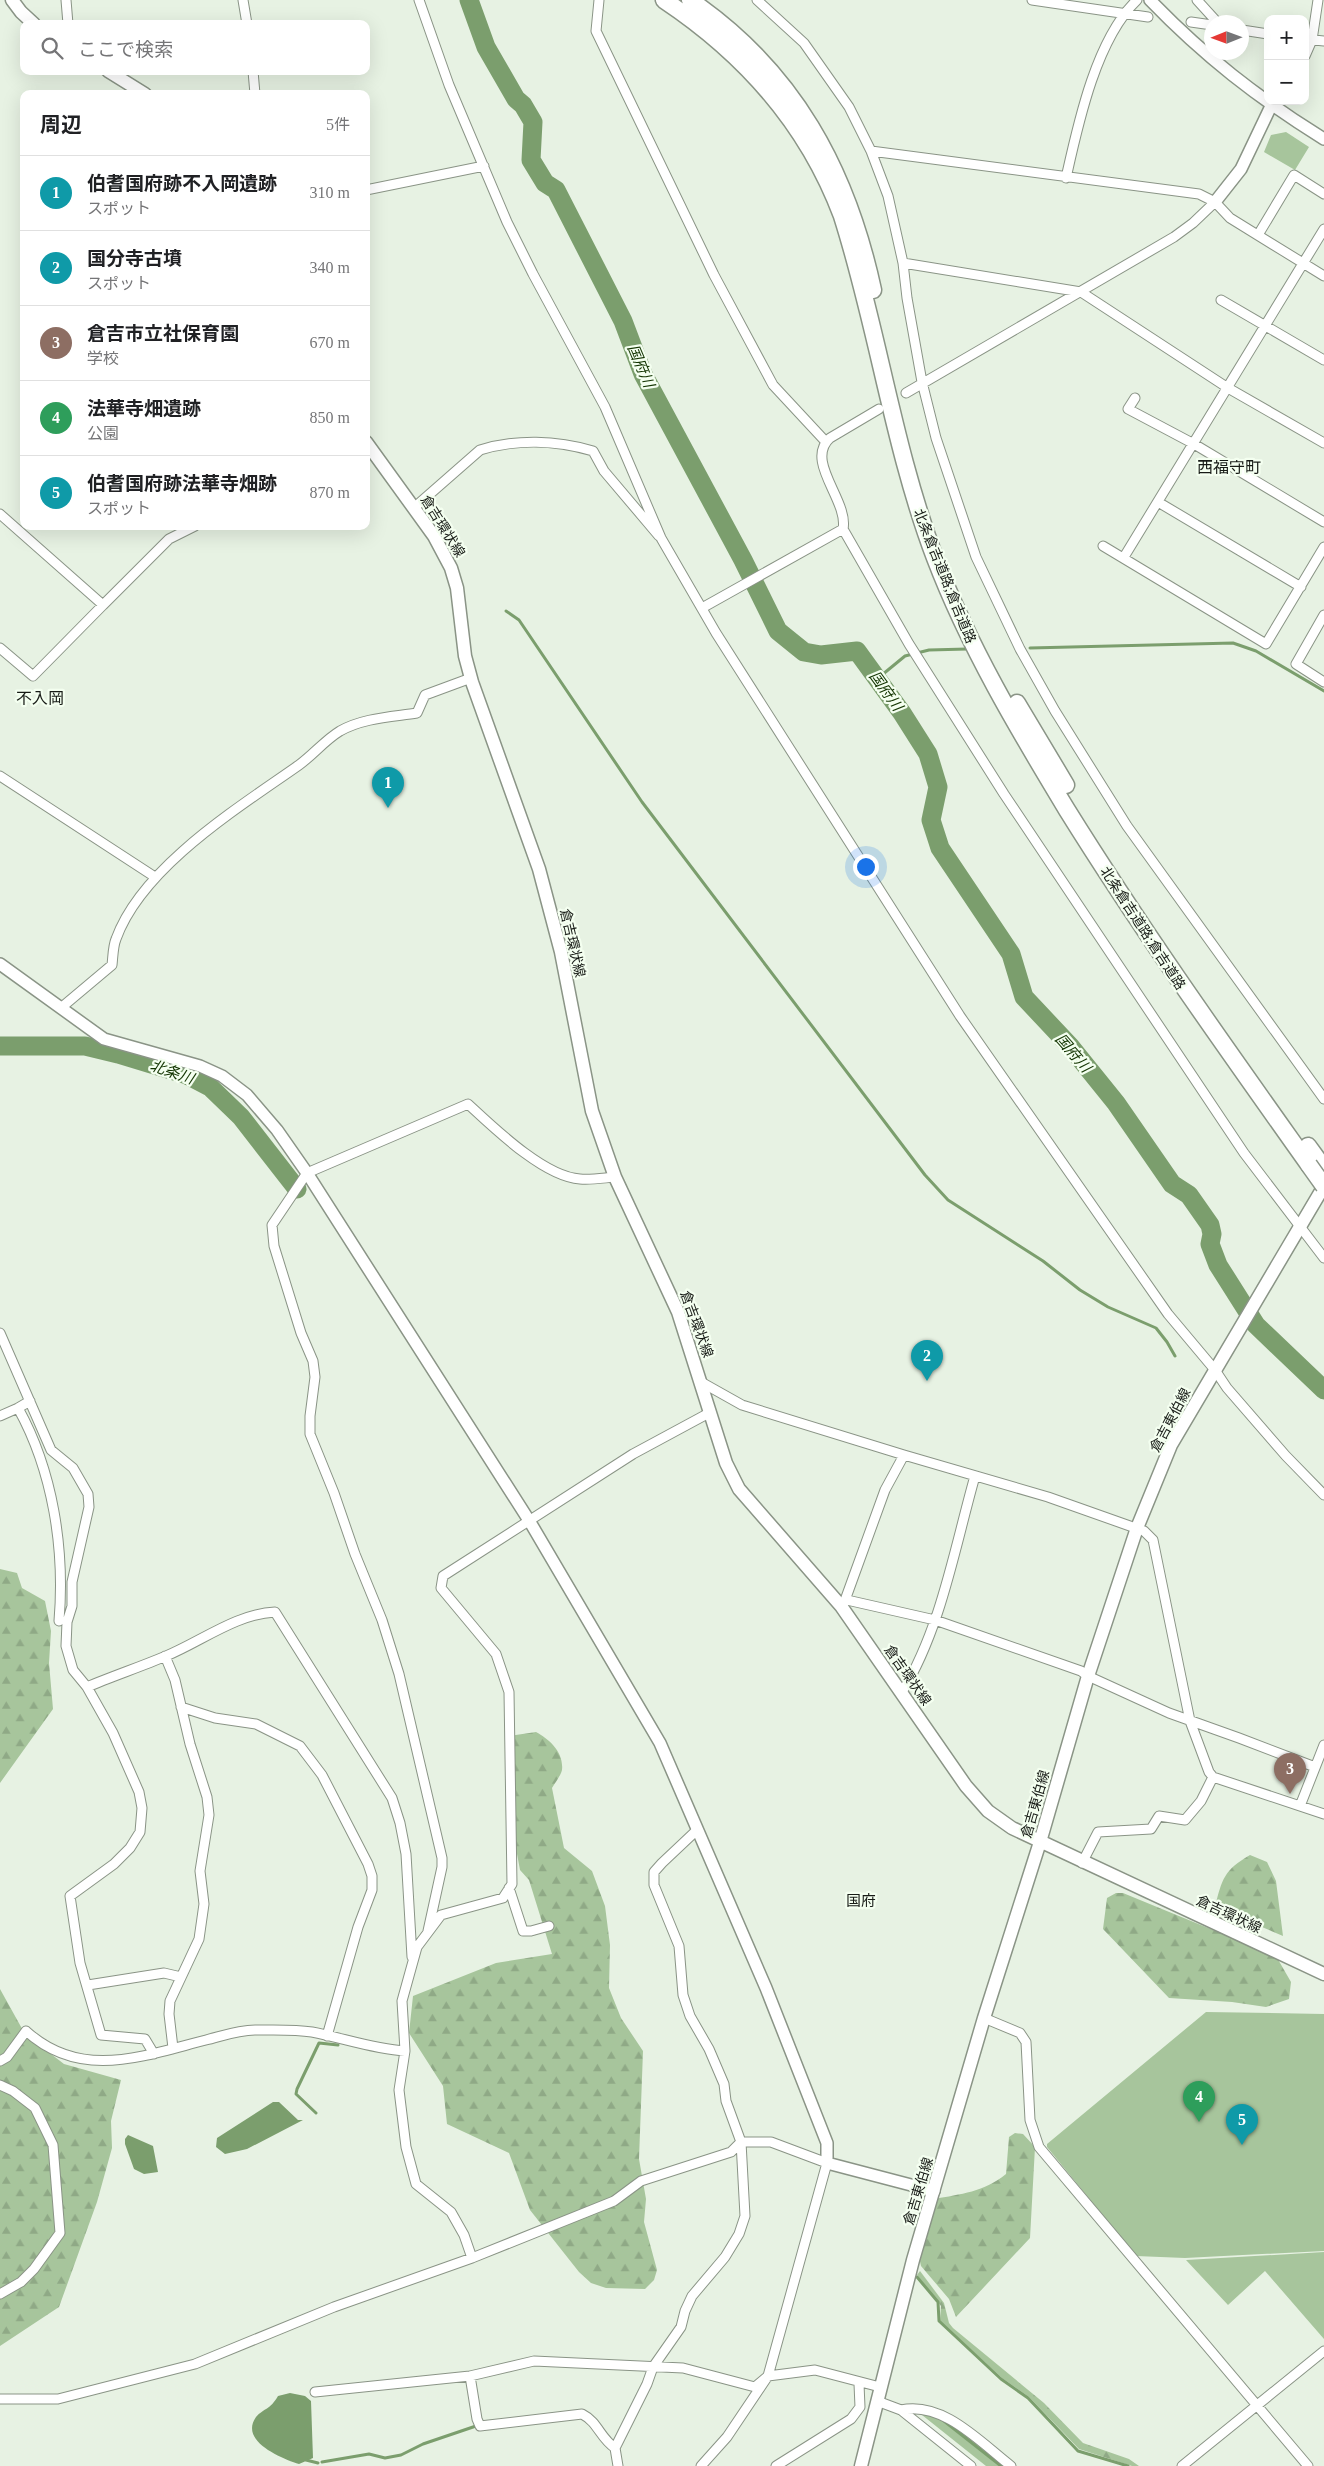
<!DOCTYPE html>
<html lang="ja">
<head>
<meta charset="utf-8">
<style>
	body { margin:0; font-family:"Times New Roman","Noto Sans JP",serif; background:#f6f6f6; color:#202124 }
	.controls { position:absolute; right:15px; top:15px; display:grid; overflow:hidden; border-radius:10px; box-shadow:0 5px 20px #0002 }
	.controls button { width:45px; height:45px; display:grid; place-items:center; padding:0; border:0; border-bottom:1px solid #e0e0e0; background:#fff; color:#202124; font:25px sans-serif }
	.compass { position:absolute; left:1204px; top:15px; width:45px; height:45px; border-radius:50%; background:#fff; box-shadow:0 5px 20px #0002; rotate:269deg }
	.you { position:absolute; left:865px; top:866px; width:18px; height:18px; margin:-12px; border:4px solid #fff; border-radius:50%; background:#1a73e8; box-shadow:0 0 0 8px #1a73e833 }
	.badge { display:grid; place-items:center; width:32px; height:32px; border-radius:50%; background:#d93025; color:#fff; font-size:16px; font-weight:700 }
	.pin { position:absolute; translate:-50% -41px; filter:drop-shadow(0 1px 2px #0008) }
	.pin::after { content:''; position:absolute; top:26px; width:18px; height:15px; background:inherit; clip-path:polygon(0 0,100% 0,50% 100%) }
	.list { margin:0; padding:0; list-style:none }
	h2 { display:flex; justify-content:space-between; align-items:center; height:65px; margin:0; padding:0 20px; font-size:21px }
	h2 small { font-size:16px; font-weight:400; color:#757577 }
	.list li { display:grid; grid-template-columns:32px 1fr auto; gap:15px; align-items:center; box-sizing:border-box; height:75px; padding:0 20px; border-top:1px solid #e0e0e0 }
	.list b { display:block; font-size:19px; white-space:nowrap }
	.list p { margin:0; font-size:16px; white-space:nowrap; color:#757577 }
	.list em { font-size:16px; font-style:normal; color:#757577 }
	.icon { flex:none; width:28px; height:28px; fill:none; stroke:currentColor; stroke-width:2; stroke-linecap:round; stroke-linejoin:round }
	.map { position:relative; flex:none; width:1324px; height:2466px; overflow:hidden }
	.search { position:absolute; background:#fff; box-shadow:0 5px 20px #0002; left:20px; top:20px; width:350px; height:55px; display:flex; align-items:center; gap:12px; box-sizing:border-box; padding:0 18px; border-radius:10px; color:#757577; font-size:19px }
	.panel { position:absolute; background:#fff; box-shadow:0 5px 20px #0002; left:20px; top:90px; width:350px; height:440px; border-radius:10px }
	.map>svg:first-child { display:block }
	.green { fill:#a7c59c }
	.forest { fill:url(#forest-firs) }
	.water { fill:#7b9e6d }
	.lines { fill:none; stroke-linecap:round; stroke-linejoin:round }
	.stream { stroke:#7b9e6d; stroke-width:3 }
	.river { stroke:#7b9e6d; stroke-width:19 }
	.minor-casing { stroke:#8a9486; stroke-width:11 }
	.tertiary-casing { stroke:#8a9486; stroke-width:14 }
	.secondary-casing { stroke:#8a9486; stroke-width:15 }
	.motorway-casing { stroke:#8a9486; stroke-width:19 }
	.minor { stroke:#fff; stroke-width:9 }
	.tertiary { stroke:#fff; stroke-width:11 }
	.secondary { stroke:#fff; stroke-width:12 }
	.motorway { stroke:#fff; stroke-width:16 }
	.motorway-bridge-casing { stroke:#8a9486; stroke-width:19; stroke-linecap:butt }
	.motorway-bridge { stroke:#fff; stroke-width:16 }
	.labels { text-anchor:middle; stroke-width:4.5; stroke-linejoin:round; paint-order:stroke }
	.street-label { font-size:14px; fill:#171b16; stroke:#f4fff0 }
	.water-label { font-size:15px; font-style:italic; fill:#123400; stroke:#f4fff0 }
	.neighbourhood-label { font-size:15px; fill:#171b16; stroke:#f4fff0 }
	.quarter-label { font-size:16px; fill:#171b16; stroke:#f4fff0 }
</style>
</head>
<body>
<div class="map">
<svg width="1324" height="2466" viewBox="0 0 1324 2466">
	<defs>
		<pattern id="forest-firs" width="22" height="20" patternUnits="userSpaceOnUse" patternTransform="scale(1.25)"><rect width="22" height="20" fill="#a7c59c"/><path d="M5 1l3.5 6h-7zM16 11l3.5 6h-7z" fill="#8fa986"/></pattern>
	</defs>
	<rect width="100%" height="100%" fill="#e7f2e3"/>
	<!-- green -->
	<path class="green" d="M1286,132L1309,147L1295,170L1264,152L1271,135Z
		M1206,2012L1324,2014V2251L1185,2258L1136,2256L1047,2147V2144Z
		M1324,2252V2339L1265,2271L1228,2305L1186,2260Z
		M922,2410L960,2428L1008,2466H986L917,2411Z"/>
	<!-- forest -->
	<path class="forest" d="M0,1569L17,1573L22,1588L45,1601L51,1631L49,1663L53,1709L0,1783Z
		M536,1732C549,1739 564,1752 562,1770C561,1775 555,1783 552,1788L564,1848L592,1871L605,1906L610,1945L609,1988L621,2018L643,2051L639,2159L646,2199L644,2222L657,2270L654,2280L645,2289L606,2288L591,2283L579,2272L530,2210L509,2153L447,2124L443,2086L409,2033L413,1996L496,1963L552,1954L529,1880L520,1870L509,1811V1736Z
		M1250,1855L1267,1862L1276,1881L1283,1936L1215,1907C1222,1879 1224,1870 1250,1855Z
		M1116,1893H1123L1276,1956L1291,1982L1289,1999L1266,2007L1232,2002L1169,1998L1103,1929L1107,1898Z
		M0,1924V1989L25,2034L64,2064L121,2080L111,2121L112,2148L97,2202L59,2307L0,2346Z
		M1015,2133L1023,2134L1035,2147L1030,2238L956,2317L949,2299L921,2266L918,2253L934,2199C961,2194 984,2192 1006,2174L1009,2137Z
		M920,2271L944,2303L949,2323L953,2328L1044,2403L1083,2443L1129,2459L1139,2466H1132L1079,2449L1029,2397L1002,2378L940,2321L941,2306L917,2275Z"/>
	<!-- water -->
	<path class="water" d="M273,2102H279L298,2120H303L247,2149L225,2154L216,2147L217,2138Z
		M128,2135L153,2146L158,2172L144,2174L134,2169L125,2144V2139Z
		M290,2393L305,2396L311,2401L313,2458L299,2464C281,2458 239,2441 256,2417C264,2408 270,2410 278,2396Z"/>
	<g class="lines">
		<!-- stream -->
		<path class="stream" d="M506,611L519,620L642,802L925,1175L948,1200L1043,1261L1080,1290L1108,1307L1156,1328L1167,1342L1175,1356
			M1030,648L1233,643L1256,651L1324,691
			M877,679L905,656L929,650L967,649
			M316,2113L296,2094L297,2089L319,2043L338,2045
			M917,2277L938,2302L939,2321L1001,2379L1028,2398L1078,2451L1128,2466
			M944,2421L1001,2466
			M306,2460L318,2463
			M322,2462L369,2454L385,2458L401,2455L423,2444L476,2426"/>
		<!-- river -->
		<path class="river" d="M469,0L486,47L516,99L523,105L533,122L531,160L545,183L556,190L623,321L643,374L743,560L778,631L804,652L821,655L857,651L902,713L928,754L938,787L931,820L940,848L1011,954L1024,997L1070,1046L1116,1103L1172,1184L1189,1195L1210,1225L1212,1234L1210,1244L1218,1265L1256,1325L1324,1390
			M0,1046H85L118,1054L187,1075L210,1087L241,1117L297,1189"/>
		<!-- minor casing -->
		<g class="minor-casing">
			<path id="minor" d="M66,0L68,24
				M243,0L247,24
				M419,0L449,85L507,222L533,274L605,407L661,538L716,633L960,1016L1168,1314L1215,1370L1227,1388L1286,1456L1324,1495
				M599,0L596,31L714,275L773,385L826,442
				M757,0L804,43L849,107L871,151L888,196L903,263L907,298L922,382L936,438L976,557L1020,649L1055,711L1127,826L1324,1099
				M1032,0L1148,17
				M1197,0L1217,22
				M1191,22L1212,25
				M1242,30L1268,34
				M1305,39L1324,41
				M1305,56L1312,40L1318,0
				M253,71L255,94
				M871,151L1199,194L1215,202L1230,218L1324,276
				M1066,178C1078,124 1096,39 1137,0
				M366,190L484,166
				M1258,235L1294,175L1324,194
				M903,263L1081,292L1228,388L1324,443
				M1221,300L1324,360
				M906,393L1174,237L1193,223L1215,202
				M1135,398L1128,409L1194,444L1324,522
				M879,409L830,438C804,461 849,501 843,529L909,644L1004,794L1244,1153L1324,1258
				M1158,502L1301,587
				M415,507L480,450C516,439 556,440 593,451L604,471L659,536
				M0,514L103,605L169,539L195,526
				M1103,546L1266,644L1324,547
				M1124,557L1324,229
				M702,608L843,529
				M1324,615L1296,664L1324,682
				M0,648L33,676L103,605
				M0,776L155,877
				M62,1007L112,965C113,956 113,946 116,939C142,867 238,808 299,765C313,755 325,740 340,731C363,718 391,717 417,713L425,695L471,678
				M0,1333L51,1450L73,1468L88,1494L89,1507L72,1582V1606L67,1622L66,1646L73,1670L87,1687L113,1733L139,1792L142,1808L140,1832L130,1848L114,1864L70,1896L80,1963L101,2035L145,2039L154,2054
				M701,1382L742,1405L904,1455L1048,1497L1144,1531L1153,1540L1190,1721L1209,1772L1213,1777L1324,1814
				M30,1401L18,1408C53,1471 65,1549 59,1621
				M0,1416L18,1408
				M847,1600L935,1620L1081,1671L1088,1676L1169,1713L1239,1738L1315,1767
				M844,1603L885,1490L904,1455
				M165,1656L175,1680L190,1744L207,1797L209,1815L200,1871L204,1904L199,1939L170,2001L169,2014L173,2048
				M87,1687C113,1676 140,1667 166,1656C202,1641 236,1614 275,1612L392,1798L400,1823L406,1854L412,1957
				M902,1692C941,1629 955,1546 975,1476
				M181,1707L215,1718L256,1724L300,1746L322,1775L368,1864L372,1876V1890L358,1927L327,2036
				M1300,1806L1324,1745
				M1082,1863L1098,1832L1151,1829L1159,1816L1185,1820L1201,1801L1213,1777
				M509,1888L523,1931H531L549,1926
				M428,1931L442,1867V1858L399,1674L382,1620L355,1554L334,1493L310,1434V1416L315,1377L313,1361L301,1333L274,1246L272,1225L307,1173L468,1104C493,1127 544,1177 580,1179C591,1180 603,1178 615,1177
				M88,1985L164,1973L181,1977
				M984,2018L1020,2033L1026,2042L1030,2120L1039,2147L1308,2466
				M0,2061L7,2057L26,2031C81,2081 143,2056 206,2040C222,2036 238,2030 255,2030C273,2030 294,2029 312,2032C343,2038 373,2049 405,2051
				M0,2085L13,2091L35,2108L53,2145L60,2233L34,2269L21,2282L0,2294
				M472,2258L464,2235L451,2212L416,2184L406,2147L399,2090L405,2051L402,2001L417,1947L441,1915L503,1898L512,1884L509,1692L496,1654L441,1588L443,1576L633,1454L709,1413
				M470,2376L477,2419L480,2426L582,2414C598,2422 600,2438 615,2448
				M315,2392L470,2376L534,2361L683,2368L755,2387L768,2376L815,2370L880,2387
				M0,2399H58L195,2364L334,2307L472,2258L614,2201L641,2181L731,2152L741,2142H771L827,2163L768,2376L727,2437L701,2466
				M877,2401L901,2410L971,2466
				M901,2410C943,2401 980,2442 1011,2466
				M618,2466L615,2448L647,2384L653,2367L681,2327L685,2311L692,2296L725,2257L739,2234L745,2216L741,2142L726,2101L724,2084L709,2049L690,2016L683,1995L679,1946L654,1885V1872L662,1863L697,1830
				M776,2466L851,2419L860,2407L859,2384
				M1182,2466L1324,2351"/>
		</g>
		<!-- tertiary casing -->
		<g class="tertiary-casing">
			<path id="tertiary" d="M1150,0C1204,56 1258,98 1324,139
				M1215,202L1241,169L1271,106
				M0,964L104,1039L200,1066L222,1076L247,1095L277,1130L307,1173L530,1522L660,1743L766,1988L827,2143V2163L934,2191"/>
		</g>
		<!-- secondary casing -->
		<g class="secondary-casing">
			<path id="secondary" d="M12,0L21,12L34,24
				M108,71L145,94
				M366,442L434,536L451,568L457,588L465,656L472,682L539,869L561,952L592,1111L615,1177L678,1312L726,1463L739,1489L841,1606L966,1786L988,1811L1012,1828L1324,1974
				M861,2466L913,2260L984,2018L1040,1842L1088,1676L1137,1528L1171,1445L1324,1186"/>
		</g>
		<!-- motorway casing -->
		<g class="motorway-casing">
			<path id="motorway" d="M664,0C745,54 808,125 842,216C878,329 893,447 935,558C969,647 1018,729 1067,810C1143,932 1226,1048 1309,1165
				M690,0C794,71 847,170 873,290
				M1017,703L1066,785
				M1308,1146L1324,1168"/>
		</g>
		<!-- minor -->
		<use href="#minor" class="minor"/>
		<!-- tertiary -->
		<use href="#tertiary" class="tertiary"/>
		<!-- secondary -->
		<use href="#secondary" class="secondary"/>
		<!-- motorway -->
		<use href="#motorway" class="motorway"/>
		<!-- motorway-bridge casing -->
		<g class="motorway-bridge-casing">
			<path id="motorway-bridge" d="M1309,1165L1324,1186"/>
		</g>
		<!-- motorway-bridge -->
		<use href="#motorway-bridge" class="motorway-bridge"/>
	</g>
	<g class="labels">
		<!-- street labels -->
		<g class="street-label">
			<text transform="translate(443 526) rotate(58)" y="5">倉吉環状線</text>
			<text transform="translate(945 576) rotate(68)" y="5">北条倉吉道路;倉吉道路</text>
			<text transform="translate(1143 928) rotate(57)" y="5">北条倉吉道路;倉吉道路</text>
			<text transform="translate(573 943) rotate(77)" y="5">倉吉環状線</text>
			<text transform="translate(697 1324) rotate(70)" y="5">倉吉環状線</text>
			<text transform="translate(1170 1420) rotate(-62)" y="5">倉吉東伯線</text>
			<text transform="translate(908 1675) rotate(55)" y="5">倉吉環状線</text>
			<text transform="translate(1035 1804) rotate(-74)" y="5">倉吉東伯線</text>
			<text transform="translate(1229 1914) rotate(25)" y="5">倉吉環状線</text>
			<text transform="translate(918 2191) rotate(-73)" y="5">倉吉東伯線</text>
		</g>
		<!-- water labels -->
		<g class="water-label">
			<text transform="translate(641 366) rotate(67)" y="5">国府川</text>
			<text transform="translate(886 691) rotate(54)" y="5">国府川</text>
			<text transform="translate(1073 1053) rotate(49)" y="5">国府川</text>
			<text transform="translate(172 1072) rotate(19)" y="5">北条川</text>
		</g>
		<!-- neighbourhood labels -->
		<g class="neighbourhood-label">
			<text x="861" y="1906">国府</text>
		</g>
		<!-- quarter labels -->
		<g class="quarter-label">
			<text x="1229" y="473">西福守町</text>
			<text x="40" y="704">不入岡</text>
		</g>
	</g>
</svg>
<div class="controls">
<button>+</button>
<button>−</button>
</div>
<svg class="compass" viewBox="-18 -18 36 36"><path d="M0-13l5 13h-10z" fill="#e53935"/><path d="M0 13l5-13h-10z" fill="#757577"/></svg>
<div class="you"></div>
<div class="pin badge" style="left:388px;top:808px;background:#0f9aa8">1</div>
<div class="pin badge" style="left:927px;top:1381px;background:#0f9aa8">2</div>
<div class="pin badge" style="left:1290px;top:1794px;background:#8d6e63">3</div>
<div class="pin badge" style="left:1199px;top:2122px;background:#2e9e5b">4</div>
<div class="pin badge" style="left:1242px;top:2145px;background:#0f9aa8">5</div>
<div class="search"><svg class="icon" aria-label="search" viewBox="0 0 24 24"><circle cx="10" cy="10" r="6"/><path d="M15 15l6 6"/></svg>ここで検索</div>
<section class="panel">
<h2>周辺<small>5件</small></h2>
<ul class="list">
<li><span class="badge" style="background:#0f9aa8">1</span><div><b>伯耆国府跡不入岡遺跡</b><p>スポット</p></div><em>310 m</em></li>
<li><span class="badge" style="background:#0f9aa8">2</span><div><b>国分寺古墳</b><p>スポット</p></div><em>340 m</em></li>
<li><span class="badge" style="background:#8d6e63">3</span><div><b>倉吉市立社保育園</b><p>学校</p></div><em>670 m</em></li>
<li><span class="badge" style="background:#2e9e5b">4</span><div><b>法華寺畑遺跡</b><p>公園</p></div><em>850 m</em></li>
<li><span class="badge" style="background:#0f9aa8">5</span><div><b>伯耆国府跡法華寺畑跡</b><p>スポット</p></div><em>870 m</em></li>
</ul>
</section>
</div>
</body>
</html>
